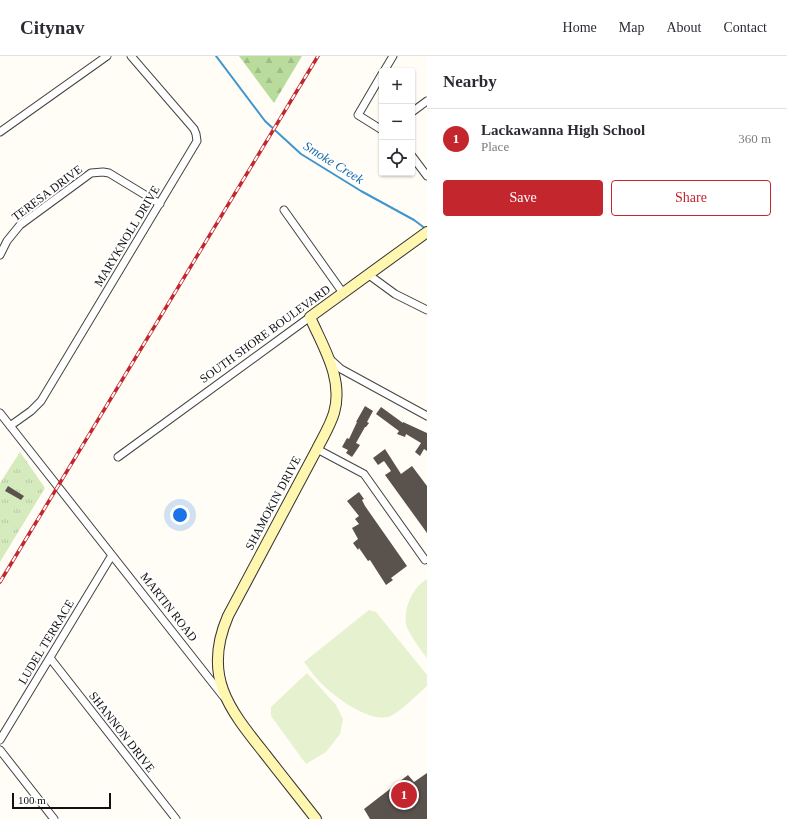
<!DOCTYPE html>
<html lang="en">
<head>
<meta charset="utf-8">
<style>
	body { margin:0; font-family:Georgia,serif; background:#f2f2f3; color:#2b2b33 }
	.controls { position:absolute; right:12px; top:12px; display:grid; overflow:hidden; border-radius:4px; box-shadow:0 1px 3px #0004 }
	.controls button { width:36px; height:36px; display:grid; place-items:center; padding:0; border:0; border-bottom:1px solid #e1e1e2; background:#fff; color:#2b2b33; font:20px sans-serif }
	.scale { position:absolute; left:12px; bottom:10px; width:99px; box-sizing:border-box; padding-left:4px; border:2px solid #111; border-top:0; font-size:11px; line-height:14px; white-space:nowrap; color:#111; -webkit-text-stroke:3px #fff; paint-order:stroke }
	.you { position:absolute; left:180px; top:459px; width:14px; height:14px; margin:-10px; border:3px solid #fff; border-radius:50%; background:#1a73e8; box-shadow:0 0 0 6px #1a73e833 }
	.badge { display:grid; place-items:center; width:26px; height:26px; border-radius:50%; background:#c4262e; color:#fff; font-size:13px; font-weight:700 }
	.pin { position:absolute; translate:-50% -50%; border:2px solid #fff; box-shadow:0 1px 4px #0006 }
	.list { margin:0; padding:0; list-style:none }
	h2 { display:flex; justify-content:space-between; align-items:center; height:52px; margin:0; padding:0 16px; font-size:17px }
	h2 small { font-size:13px; font-weight:400; color:#7c7c81 }
	.list li { display:grid; grid-template-columns:26px 1fr auto; gap:12px; align-items:center; box-sizing:border-box; height:60px; padding:0 16px; border-top:1px solid #e1e1e2 }
	.list b { display:block; font-size:15px; white-space:nowrap }
	.list p { margin:0; font-size:13px; white-space:nowrap; color:#7c7c81 }
	.list em { font-size:13px; font-style:normal; color:#7c7c81 }
	.actions { display:flex; gap:8px; padding:12px 16px }
	.actions a { flex:1; padding:9px 0; border:1px solid #c4262e; border-radius:4px; text-align:center; font-size:14px; color:#c4262e }
	.actions .main { background:#c4262e; color:#fff }
	.icon { flex:none; width:22px; height:22px; fill:none; stroke:currentColor; stroke-width:2; stroke-linecap:round; stroke-linejoin:round }
	.map { position:relative; flex:none; width:427px; height:763px; overflow:hidden }
	header { display:flex; align-items:center; gap:24px; box-sizing:border-box; height:56px; padding:0 20px; background:#fff; border-bottom:1px solid #e1e1e2 }
	header strong { font-size:19px }
	nav { display:flex; gap:22px; margin-inline-start:auto; font-size:14px }
	main { display:flex }
	aside { flex:1; background:#fff }
	.map>svg:first-child { display:block }
	.grass { fill:url(#grass-tufts) }
	.forest { fill:url(#forest-firs) }
	.pitch { fill:#e6f2cf }
	.lines { fill:none; stroke-linecap:round; stroke-linejoin:round }
	.stream { stroke:#3f96cf; stroke-width:2 }
	.building { fill:#5a524d }
	.street-casing { stroke:#444; stroke-width:9 }
	.secondary-casing { stroke:#333; stroke-width:12 }
	.street { stroke:#fff; stroke-width:7 }
	.secondary { stroke:#fff6b0; stroke-width:10 }
	.rail-casing { stroke:#c4262e; stroke-width:3.5 }
	.rail { stroke:#fff; stroke-width:2; stroke-dasharray:6; stroke-linecap:butt }
	.labels { text-anchor:middle; stroke-width:4; stroke-linejoin:round; paint-order:stroke }
	.street-label { font-size:12px; fill:#111; stroke:#fff }
	.water-label { font-size:13px; font-style:italic; fill:#1768a6; stroke:#fff }
</style>
</head>
<body>
<header>
<strong>Citynav</strong>
<nav><a>Home</a><a>Map</a><a>About</a><a>Contact</a></nav>
</header>
<main>
<div class="map">
<svg width="427" height="763" viewBox="0 0 427 763">
	<defs>
		<pattern id="grass-tufts" width="24" height="20" patternUnits="userSpaceOnUse"><rect width="24" height="20" fill="#d5ebbd"/><path d="M3 7l-1-3M5 7V3M7 7l1-3M15 17l-1-3M17 17v-4M19 17l1-3" fill="none" stroke="#b6c8a1"/></pattern>
		<pattern id="forest-firs" width="22" height="20" patternUnits="userSpaceOnUse"><rect width="22" height="20" fill="#b9dc9c"/><path d="M5 1l3.5 6h-7zM16 11l3.5 6h-7z" fill="#9ebc85"/></pattern>
	</defs>
	<rect width="100%" height="100%" fill="#fffdf5"/>
	<!-- grass -->
	<path class="grass" d="M20,396L45,432L0,506V427Z"/>
	<!-- forest -->
	<path class="forest" d="M239,0H302L274,47Z"/>
	<!-- pitch -->
	<path class="pitch" d="M427,523V602C422,596 407,575 406,568C404,551 412,532 427,523Z
		M369,554L376,556L427,619V630C419,637 400,656 391,660C369,668 333,640 319,625C313,619 309,612 304,606Z
		M307,617L336,649L343,663L340,678L326,696L306,708L271,660V651Z"/>
	<g class="lines">
		<!-- stream -->
		<path class="stream" d="M216,0L265,65L301,98L361,135L414,164L426,173"/>
	</g>
	<!-- building -->
	<path class="building" d="M365,350L373,355L367,366L369,367L366,371H365L356,387L360,389L352,401L346,397L348,394L342,391L347,382L349,383L357,366H356Z
		M381,351L403,367V366L427,377V395L424,393L420,400L415,396L421,387L406,378L405,381L397,378L399,375L376,358Z
		M385,393L401,418L412,410L427,430V477L385,419L391,415L384,405L378,409L373,402Z
		M8,430L24,440L21,444L5,435Z
		M359,436L364,443L362,444L365,450L407,510L391,522L393,524L386,529L370,504L368,505L359,492L358,494L353,487L358,483L352,472L359,468L355,463L359,460L347,445Z
		M427,717V763H370L364,753L408,719L414,726Z"/>
	<g class="lines">
		<!-- street casing -->
		<g class="street-casing">
			<path id="street" d="M384,15L393,0
				M382,18L358,59L382,74
				M412,56L427,45
				M0,76L107,0
				M412,100L427,120
				M284,154L343,237
				M0,199L7,185L20,169L91,117L103,116L109,117L160,148
				M369,219L395,238L427,254
				M330,303L341,313L427,360
				M0,357L223,640
				M10,370L31,355L41,345L197,85L196,78L194,73L131,0
				M317,393L364,418L425,504
				M118,401L310,261
				M50,602L176,763
				M0,684L112,499
				M0,694L54,763"/>
		</g>
		<!-- secondary casing -->
		<g class="secondary-casing">
			<path id="secondary" d="M316,763C299,741 282,720 265,698C229,653 202,620 228,560L317,393C323,381 330,370 334,357C344,323 323,291 310,261L427,176"/>
		</g>
		<!-- street -->
		<use href="#street" class="street"/>
		<!-- secondary -->
		<use href="#secondary" class="secondary"/>
		<!-- rail casing -->
		<g class="rail-casing">
			<path id="rail" d="M0,526L318,0"/>
		</g>
		<!-- rail -->
		<use href="#rail" class="rail"/>
	</g>
	<g class="labels">
		<!-- street labels -->
		<g class="street-label">
			<text transform="translate(47 137) rotate(-37)" y="4">TERESA DRIVE</text>
			<text transform="translate(127 180) rotate(-59)" y="4">MARYKNOLL DRIVE</text>
			<text transform="translate(265 278) rotate(-36)" y="4">SOUTH SHORE BOULEVARD</text>
			<text transform="translate(273 447) rotate(-62)" y="4">SHAMOKIN DRIVE</text>
			<text transform="translate(169 551) rotate(52)" y="4">MARTIN ROAD</text>
			<text transform="translate(46 586) rotate(-59)" y="4">LUDEL TERRACE</text>
			<text transform="translate(122 676) rotate(52)" y="4">SHANNON DRIVE</text>
		</g>
		<!-- water labels -->
		<g class="water-label">
			<text transform="translate(334 106) rotate(32)" y="5">Smoke Creek</text>
		</g>
	</g>
</svg>
<div class="controls">
<button>+</button>
<button>−</button>
<button><svg class="icon" aria-label="locate" viewBox="0 0 24 24"><circle cx="12" cy="12" r="6"/><path d="M12 2v4M12 18v4M2 12h4M18 12h4"/></svg></button>
</div>
<div class="scale">100 m</div>
<div class="you"></div>
<div class="pin badge" style="left:404px;top:739px">1</div>
</div>
<aside>
<h2>Nearby<small></small></h2>
<ul class="list">
<li><span class="badge">1</span><div><b>Lackawanna High School</b><p>Place</p></div><em>360 m</em></li>
</ul>
<div class="actions"><a class="main">Save</a><a>Share</a></div>
</aside>
</main>
</body>
</html>
